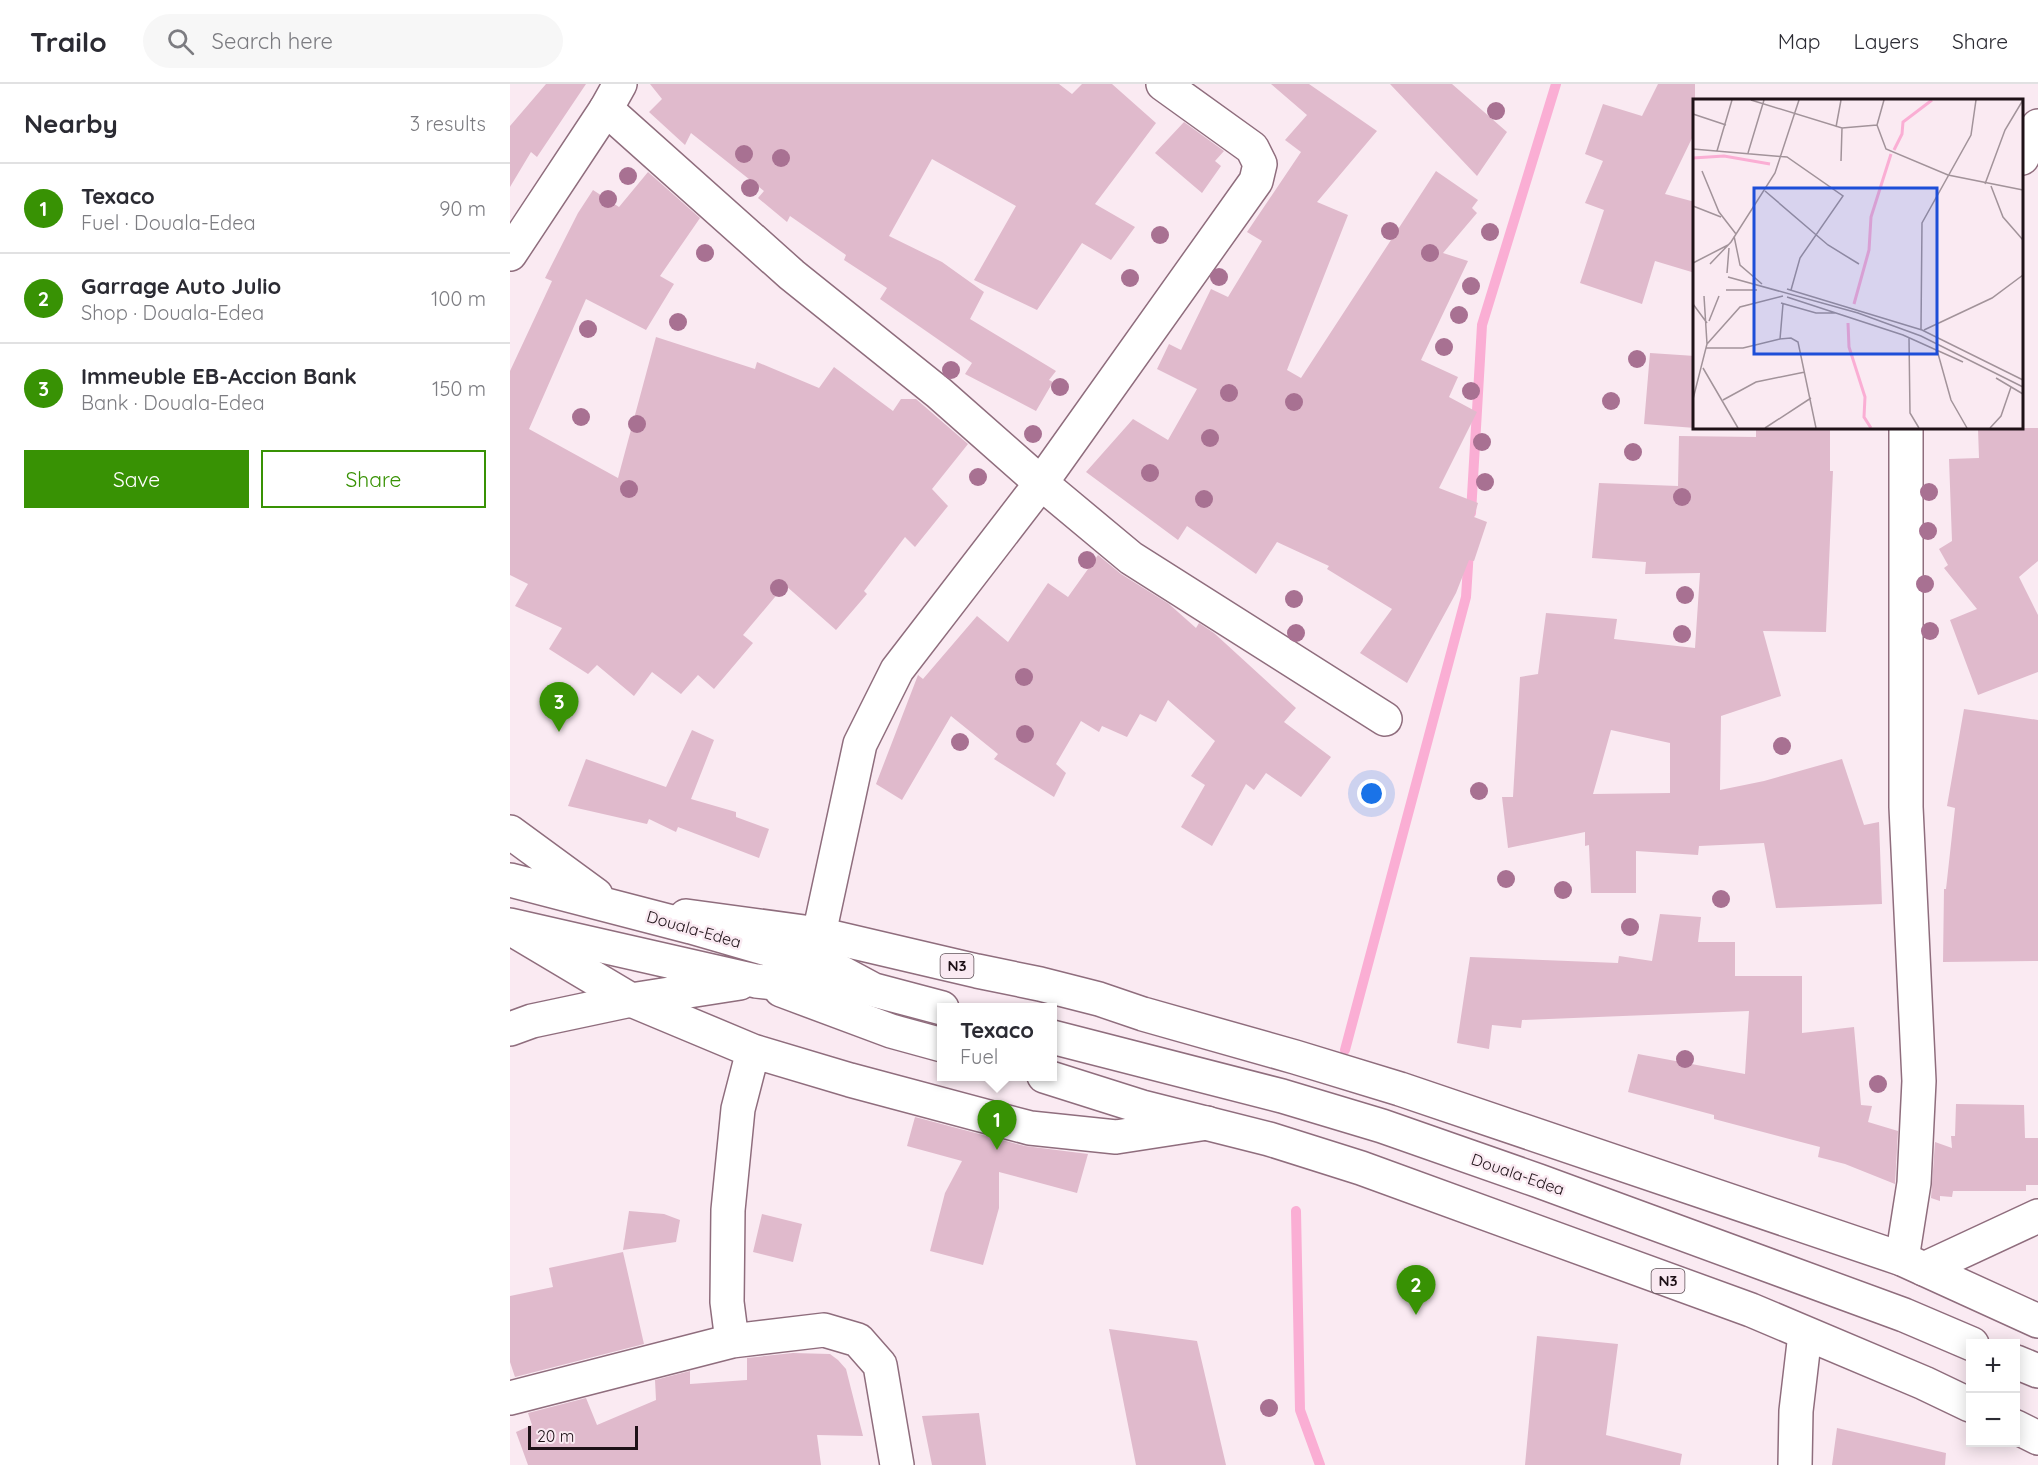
<!DOCTYPE html>
<html lang="en">
<head>
<meta charset="utf-8">
<style>
	body { margin:0; font-family:Quicksand,sans-serif; background:#f7f7f7; color:#2b2b33 }
	.controls { position:absolute; right:18px; bottom:18px; display:grid; overflow:hidden; border-radius:0px; box-shadow:0 3px 15px #0003 }
	.controls button { width:54px; height:54px; display:grid; place-items:center; padding:0; border:0; border-bottom:2px solid #e1e1e2; background:#fff; color:#2b2b33; font:30px sans-serif }
	.scale { position:absolute; left:18px; bottom:15px; width:110px; box-sizing:border-box; padding-left:6px; border:3px solid #1e1117; border-top:0; font-size:16px; line-height:21px; white-space:nowrap; color:#1e1117; -webkit-text-stroke:4px #faeaf2; paint-order:stroke }
	.you { position:absolute; left:862px; top:710px; width:21px; height:21px; margin:-15px; border:4px solid #fff; border-radius:50%; background:#1a73e8; box-shadow:0 0 0 9px #1a73e833 }
	.badge { display:grid; place-items:center; width:39px; height:39px; border-radius:50%; background:#389204; color:#fff; font-size:20px; font-weight:700 }
	.pin { position:absolute; translate:-50% -50px; filter:drop-shadow(0 2px 3px #0008) }
	.pin::after { content:''; position:absolute; top:32px; width:21px; height:18px; background:inherit; clip-path:polygon(0 0,100% 0,50% 100%) }
	.popup { position:absolute; left:427px; top:919px; width:120px; height:78px; box-sizing:border-box; display:grid; place-content:center; border-radius:0px; background:#fff; filter:drop-shadow(0 2px 4px #0005); font-size:20px; white-space:nowrap; color:#7c7c81 }
	.popup b { font-size:22px; color:#2b2b33 }
	.popup::after { content:''; position:absolute; left:50%; top:100%; margin-left:-12px; border:12px solid transparent; border-top-color:#fff }
	.list { margin:0; padding:0; list-style:none }
	h2 { display:flex; justify-content:space-between; align-items:center; height:78px; margin:0; padding:0 24px; font-size:26px }
	h2 small { font-size:20px; font-weight:400; color:#7c7c81 }
	.list li { display:grid; grid-template-columns:39px 1fr auto; gap:18px; align-items:center; box-sizing:border-box; height:90px; padding:0 24px; border-top:2px solid #e1e1e2 }
	.list b { display:block; font-size:22px; white-space:nowrap }
	.list p { margin:0; font-size:20px; white-space:nowrap; color:#7c7c81 }
	.list em { font-size:20px; font-style:normal; color:#7c7c81 }
	.actions { display:flex; gap:12px; padding:18px 24px }
	.actions a { flex:1; padding:14px 0; border:2px solid #389204; border-radius:0px; text-align:center; font-size:21px; color:#389204 }
	.actions .main { background:#389204; color:#fff }
	.icon { flex:none; width:33px; height:33px; fill:none; stroke:currentColor; stroke-width:2; stroke-linecap:round; stroke-linejoin:round }
	.map { position:relative; flex:none; width:1528px; height:1381px; overflow:hidden }
	header { display:flex; align-items:center; gap:36px; box-sizing:border-box; height:84px; padding:0 30px; background:#fff; border-bottom:2px solid #e1e1e2 }
	header strong { font-size:28px }
	nav { display:flex; gap:33px; margin-inline-start:auto; font-size:21px }
	.search { width:420px; height:54px; background:#f7f7f7; display:flex; align-items:center; gap:15px; box-sizing:border-box; padding:0 21px; border-radius:33px; color:#7c7c81; font-size:22px }
	main { display:flex }
	aside { flex:1; background:#fff }
	.map>svg:first-child { display:block }
	.lines { fill:none; stroke-linecap:round; stroke-linejoin:round }
	.stream { stroke:#faaed4; stroke-width:10 }
	.building { fill:#e0bacc; fill-rule:evenodd }
	.minor-casing { stroke:#8f6d7d; stroke-width:36 }
	.major-casing { stroke:#8f6d7d; stroke-width:36 }
	.highway-casing { stroke:#8f6d7d; stroke-width:36 }
	.minor { stroke:#fff; stroke-width:33 }
	.major { stroke:#fff; stroke-width:33 }
	.highway { stroke:#fff; stroke-width:33 }
	.tree { fill:#a87192 }
	.labels { text-anchor:middle; stroke-width:5; stroke-linejoin:round; paint-order:stroke }
	.shield { fill:#faeaf2; stroke:#605259; stroke-width:1.5 }
	.shield-label { font-size:15px; font-weight:bold; fill:#1e1117 }
	.street-label { font-size:16px; fill:#1e1117; stroke:#faeaf2 }
	.inset-river { fill:none; stroke:#faaed4; stroke-width:3 }
	.inset-road { fill:none; stroke:#a2939a; stroke-width:1.5 }
	.view { fill:#1d4ed8; fill-opacity:0.15; stroke:#1d4ed8; stroke-width:3 }
	.inset-edge { fill:none; stroke:#1e1117; stroke-width:3 }
</style>
</head>
<body>
<header>
<strong>Trailo</strong>
<div class="search"><svg class="icon" aria-label="search" viewBox="0 0 24 24"><circle cx="10" cy="10" r="6"/><path d="M15 15l6 6"/></svg>Search here</div>
<nav><a>Map</a><a>Layers</a><a>Share</a></nav>
</header>
<main>
<aside>
<h2>Nearby<small>3 results</small></h2>
<ul class="list">
<li><span class="badge">1</span><div><b>Texaco</b><p>Fuel · Douala-Edea</p></div><em>90 m</em></li>
<li><span class="badge">2</span><div><b>Garrage Auto Julio</b><p>Shop · Douala-Edea</p></div><em>100 m</em></li>
<li><span class="badge">3</span><div><b>Immeuble EB-Accion Bank</b><p>Bank · Douala-Edea</p></div><em>150 m</em></li>
</ul>
<div class="actions"><a class="main">Save</a><a>Share</a></div>
</aside>
<div class="map">
<svg width="1528" height="1381" viewBox="0 0 1528 1381">
	<rect width="100%" height="100%" fill="#faeaf2"/>
	<g class="lines">
		<!-- stream -->
		<path class="stream" d="M961,429L972,241L1046,0
			M835,966L956,513L959,466
			M786,1127L790,1326L810,1381"/>
	</g>
	<!-- building -->
	<path class="building" d="M36,0H76L27,73L21,68L0,103V42Z
		M140,0H549L562,10L572,0H602L646,39L585,120L625,143L601,176L572,159L527,226L464,196L506,122L422,75L379,152L432,178L474,208L460,235L546,287L539,296L543,298L526,327L455,290L462,279L370,215L377,204L334,176L336,171L280,132L277,138L248,114L254,107L181,49L175,61L139,28L152,15Z
		M761,0H799L867,47L807,118L838,131L777,286L791,294L926,87L968,116L962,124L967,129L933,169L958,177L911,276L948,293L939,313L967,328L929,404L968,419L964,433L977,438L964,477L959,476L946,509L897,599L850,569L882,525L817,485L819,482L767,458L746,490L677,442L668,456L576,388L623,335L658,356L687,305L647,285L659,260L671,266L701,205L718,213L752,157L737,148L791,68L775,56L797,31Z
		M880,0H942L997,48L967,92Z
		M1148,0H1185V48L1155,110L1185,118V189L1145,177L1132,220L1070,199L1094,126L1075,119L1093,77L1075,70L1093,20L1132,32Z
		M674,38L714,67L705,77L711,82L692,109L645,69Z
		M138,88L190,134L150,192L164,200L136,246L76,215L19,345L108,394L146,253L245,285L247,278L309,304L324,283L383,327L391,315H406L458,360L422,405L438,422L405,463L395,453L354,507L357,510L326,546L275,501L233,551L243,559L204,605L188,591L171,610L142,588L124,612L87,581L78,590L39,565L52,544L5,522L18,500L0,491V287L42,197L35,194L68,129L83,106L109,123Z
		M1140,269L1185,272V344L1134,340Z
		M1283,344H1320V387H1323L1316,548L1253,547L1271,612L1211,632L1210,706L1254,697L1332,675L1354,741L1369,738L1372,820L1266,824L1254,759L1189,762L1188,771L1126,767V809H1081L1079,761L1075,762V748L998,764L992,713H1003L1010,593L1028,590L1036,529L1107,535L1104,555L1185,564L1190,489L1135,490L1136,478L1082,474L1089,399L1168,402L1169,352L1246,353V345ZM1101,646L1160,659V709L1083,710Z
		M1482,344H1528V477L1509,493L1528,531V588L1468,611L1440,536L1467,525L1434,484L1438,481L1429,465L1442,457L1439,375L1469,374L1468,345Z
		M588,471L611,490L659,520L686,544L689,539L704,549L786,624L774,638L821,673L791,713L756,689L744,706L736,700L702,762L671,743L695,701L681,692L705,657L658,616L646,638L630,630L617,653L592,642L589,648L571,637L546,680L556,689L544,713L484,675L488,670L441,632L392,716L366,700L408,591L413,595L467,532L498,558L538,499L558,513Z
		M1454,625L1528,636V877L1433,878L1434,805H1436L1445,724L1437,722Z
		M182,646L204,656L181,715L226,728V733L259,745L249,774L168,743L166,748L139,735L137,740L58,722L76,675L156,703Z
		M1150,830L1191,833L1188,858H1225V892H1292V949L1344,943L1351,1021L1362,1022L1358,1038L1388,1047L1385,1100L1335,1080L1308,1073L1310,1063L1204,1035V1031L1118,1008L1128,970L1235,990L1239,927L1012,936L1011,944L982,941L979,965L947,959L960,873L1108,879L1109,872L1142,877Z
		M1446,1020L1514,1021L1515,1054H1528V1101H1516V1107H1443L1442,1113L1430,1112V1117L1421,1114L1425,1058L1442,1064L1441,1052H1445Z
		M405,1033L515,1062L578,1070L567,1109L489,1088V1124L473,1181L420,1167L435,1109L452,1077L397,1062Z
		M119,1127L154,1130L170,1136L166,1158L113,1166Z
		M252,1130L292,1140L283,1178L243,1168Z
		M113,1168L134,1260L5,1293L0,1278V1212L43,1203L39,1184Z
		M599,1245L687,1257L716,1381H626Z
		M1027,1252L1108,1260L1096,1351L1172,1370L1170,1381H1015Z
		M283,1269L320,1270L328,1276L336,1285L353,1352L307,1351L311,1381H18L6,1348L22,1341L18,1329L76,1314L87,1341L146,1316L145,1296L180,1287V1300L237,1296V1274Z
		M469,1329L476,1381H422L412,1332Z
		M1327,1344L1436,1369L1435,1381H1322Z"/>
	<g class="lines">
		<!-- minor casing -->
		<g class="minor-casing">
			<path id="minor" d="M96,25L282,191L429,309L531,399L621,474L875,635
				M1512,74L1528,42
				M0,844L121,916L243,967L340,996L520,1044L606,1053L697,1039
				M309,850L350,660L387,586L531,399L746,97L750,80L742,64L653,0
				M243,967L228,1025L218,1126L217,1218L222,1257L314,1246L348,1256L370,1281L387,1381
				M1392,1175L1404,1099L1409,997L1396,723V344
				M1414,1185L1528,1132
				M0,1314L222,1257
				M1285,1381L1286,1327L1295,1250"/>
		</g>
		<!-- major casing -->
		<g class="major-casing">
			<path id="major" d="M0,170L96,25L110,0
				M176,832L309,850L467,887L530,900L589,915L633,930L785,973L890,1005L1392,1175L1528,1237
				M271,906L381,947L432,961
				M534,992L632,1023L759,1055L851,1084L1241,1226L1414,1299L1460,1321
				M1506,1343L1528,1354"/>
		</g>
		<!-- highway casing -->
		<g class="highway-casing">
			<path id="highway" d="M0,748L86,811
				M0,796L181,843L323,884L364,906L432,924
				M0,841L246,897L321,906H350
				M0,945L22,937L121,916L230,899
				M542,953L772,1012L872,1042L1029,1097L1394,1231L1462,1260
				M1506,1278L1528,1287"/>
		</g>
		<!-- minor -->
		<use href="#minor" class="minor"/>
		<!-- major -->
		<use href="#major" class="major"/>
		<!-- highway -->
		<use href="#highway" class="highway"/>
	</g>
	<!-- trees -->
	<g class="tree">
		<circle cx="986" cy="27" r="9"/>
		<circle cx="234" cy="70" r="9"/>
		<circle cx="271" cy="74" r="9"/>
		<circle cx="118" cy="92" r="9"/>
		<circle cx="240" cy="104" r="9"/>
		<circle cx="98" cy="115" r="9"/>
		<circle cx="880" cy="147" r="9"/>
		<circle cx="980" cy="148" r="9"/>
		<circle cx="650" cy="151" r="9"/>
		<circle cx="195" cy="169" r="9"/>
		<circle cx="920" cy="169" r="9"/>
		<circle cx="709" cy="193" r="9"/>
		<circle cx="620" cy="194" r="9"/>
		<circle cx="961" cy="202" r="9"/>
		<circle cx="949" cy="231" r="9"/>
		<circle cx="168" cy="238" r="9"/>
		<circle cx="78" cy="245" r="9"/>
		<circle cx="934" cy="263" r="9"/>
		<circle cx="1127" cy="275" r="9"/>
		<circle cx="441" cy="286" r="9"/>
		<circle cx="550" cy="303" r="9"/>
		<circle cx="961" cy="307" r="9"/>
		<circle cx="719" cy="309" r="9"/>
		<circle cx="1101" cy="317" r="9"/>
		<circle cx="784" cy="318" r="9"/>
		<circle cx="71" cy="333" r="9"/>
		<circle cx="127" cy="340" r="9"/>
		<circle cx="523" cy="350" r="9"/>
		<circle cx="700" cy="354" r="9"/>
		<circle cx="972" cy="358" r="9"/>
		<circle cx="1123" cy="368" r="9"/>
		<circle cx="640" cy="389" r="9"/>
		<circle cx="468" cy="393" r="9"/>
		<circle cx="975" cy="398" r="9"/>
		<circle cx="119" cy="405" r="9"/>
		<circle cx="1419" cy="408" r="9"/>
		<circle cx="1172" cy="413" r="9"/>
		<circle cx="694" cy="415" r="9"/>
		<circle cx="1418" cy="447" r="9"/>
		<circle cx="577" cy="476" r="9"/>
		<circle cx="1415" cy="500" r="9"/>
		<circle cx="269" cy="504" r="9"/>
		<circle cx="1175" cy="511" r="9"/>
		<circle cx="784" cy="515" r="9"/>
		<circle cx="1420" cy="547" r="9"/>
		<circle cx="786" cy="549" r="9"/>
		<circle cx="1172" cy="550" r="9"/>
		<circle cx="514" cy="593" r="9"/>
		<circle cx="515" cy="650" r="9"/>
		<circle cx="450" cy="658" r="9"/>
		<circle cx="1272" cy="662" r="9"/>
		<circle cx="969" cy="707" r="9"/>
		<circle cx="996" cy="795" r="9"/>
		<circle cx="1053" cy="806" r="9"/>
		<circle cx="1211" cy="815" r="9"/>
		<circle cx="1120" cy="843" r="9"/>
		<circle cx="1175" cy="975" r="9"/>
		<circle cx="1368" cy="1000" r="9"/>
		<circle cx="759" cy="1324" r="9"/>
	</g>
	<g class="labels">
		<!-- shield labels -->
		<g class="shield">
			<rect x="430.5" y="870" width="33" height="24" rx="4.5"/>
			<rect x="1141.5" y="1185" width="33" height="24" rx="4.5"/>
		</g>
		<g class="shield-label">
			<text x="447" y="887">N3</text>
			<text x="1158" y="1202">N3</text>
		</g>
		<!-- street labels -->
		<g class="street-label">
			<text transform="translate(184 845) rotate(16)" y="6">Douala-Edea</text>
			<text transform="translate(1008 1090) rotate(19)" y="6">Douala-Edea</text>
		</g>
	</g>
	<!-- overview -->
	<g transform="translate(1183 15)">
		<rect width="330" height="330" fill="#faeaf2"/>
		<path class="inset-river" d="M201,51L209,35L210,23L239,1M0,59L31,57L77,65M161,205L176,151L178,118L198,55M155,224L156,248L172,298L171,318L178,329"/>
		<path class="inset-road" d="M58,1L149,29L184,26M191,1L184,26L193,50L255,76L330,91M0,15L33,26M143,28L148,1M0,50L94,58L150,97L107,159L98,191M24,52L39,1M55,54L71,1M148,62L149,29M9,72L26,113L43,135M292,85L312,31L330,1M298,87L310,118L330,141M72,92L135,146L166,165M0,107L28,118M41,137L47,166L69,185M0,164L35,146M17,165L38,143L82,74L106,1M34,174L36,149M35,178L165,214L228,237L330,288M94,190L229,231L330,281M33,191H64M94,198L210,236L270,263M88,204L123,214H142M0,205L14,224M90,205L87,240L98,239L105,243L123,329M16,222L26,197M228,230L229,124L278,36L283,1M231,231L299,199L330,176M216,239L217,314L226,329M14,245L47,208L90,197M13,249H50L87,240M244,251L258,301L274,329M10,269L45,329M303,279L330,295M0,300L14,245L11,197M30,301L63,283L112,273M72,329L118,299M297,329L308,317L318,288"/>
		<path class="view" d="M61,89H244V255H61Z"/>
		<rect width="330" height="330" class="inset-edge"/>
	</g>
</svg>
<div class="controls">
<button>+</button>
<button>−</button>
</div>
<div class="scale">20 m</div>
<div class="you"></div>
<div class="pin badge" style="left:487px;top:1066px">1</div>
<div class="popup"><b>Texaco</b>Fuel</div>
<div class="pin badge" style="left:906px;top:1231px">2</div>
<div class="pin badge" style="left:49px;top:648px">3</div>
</div>
</main>
</body>
</html>
